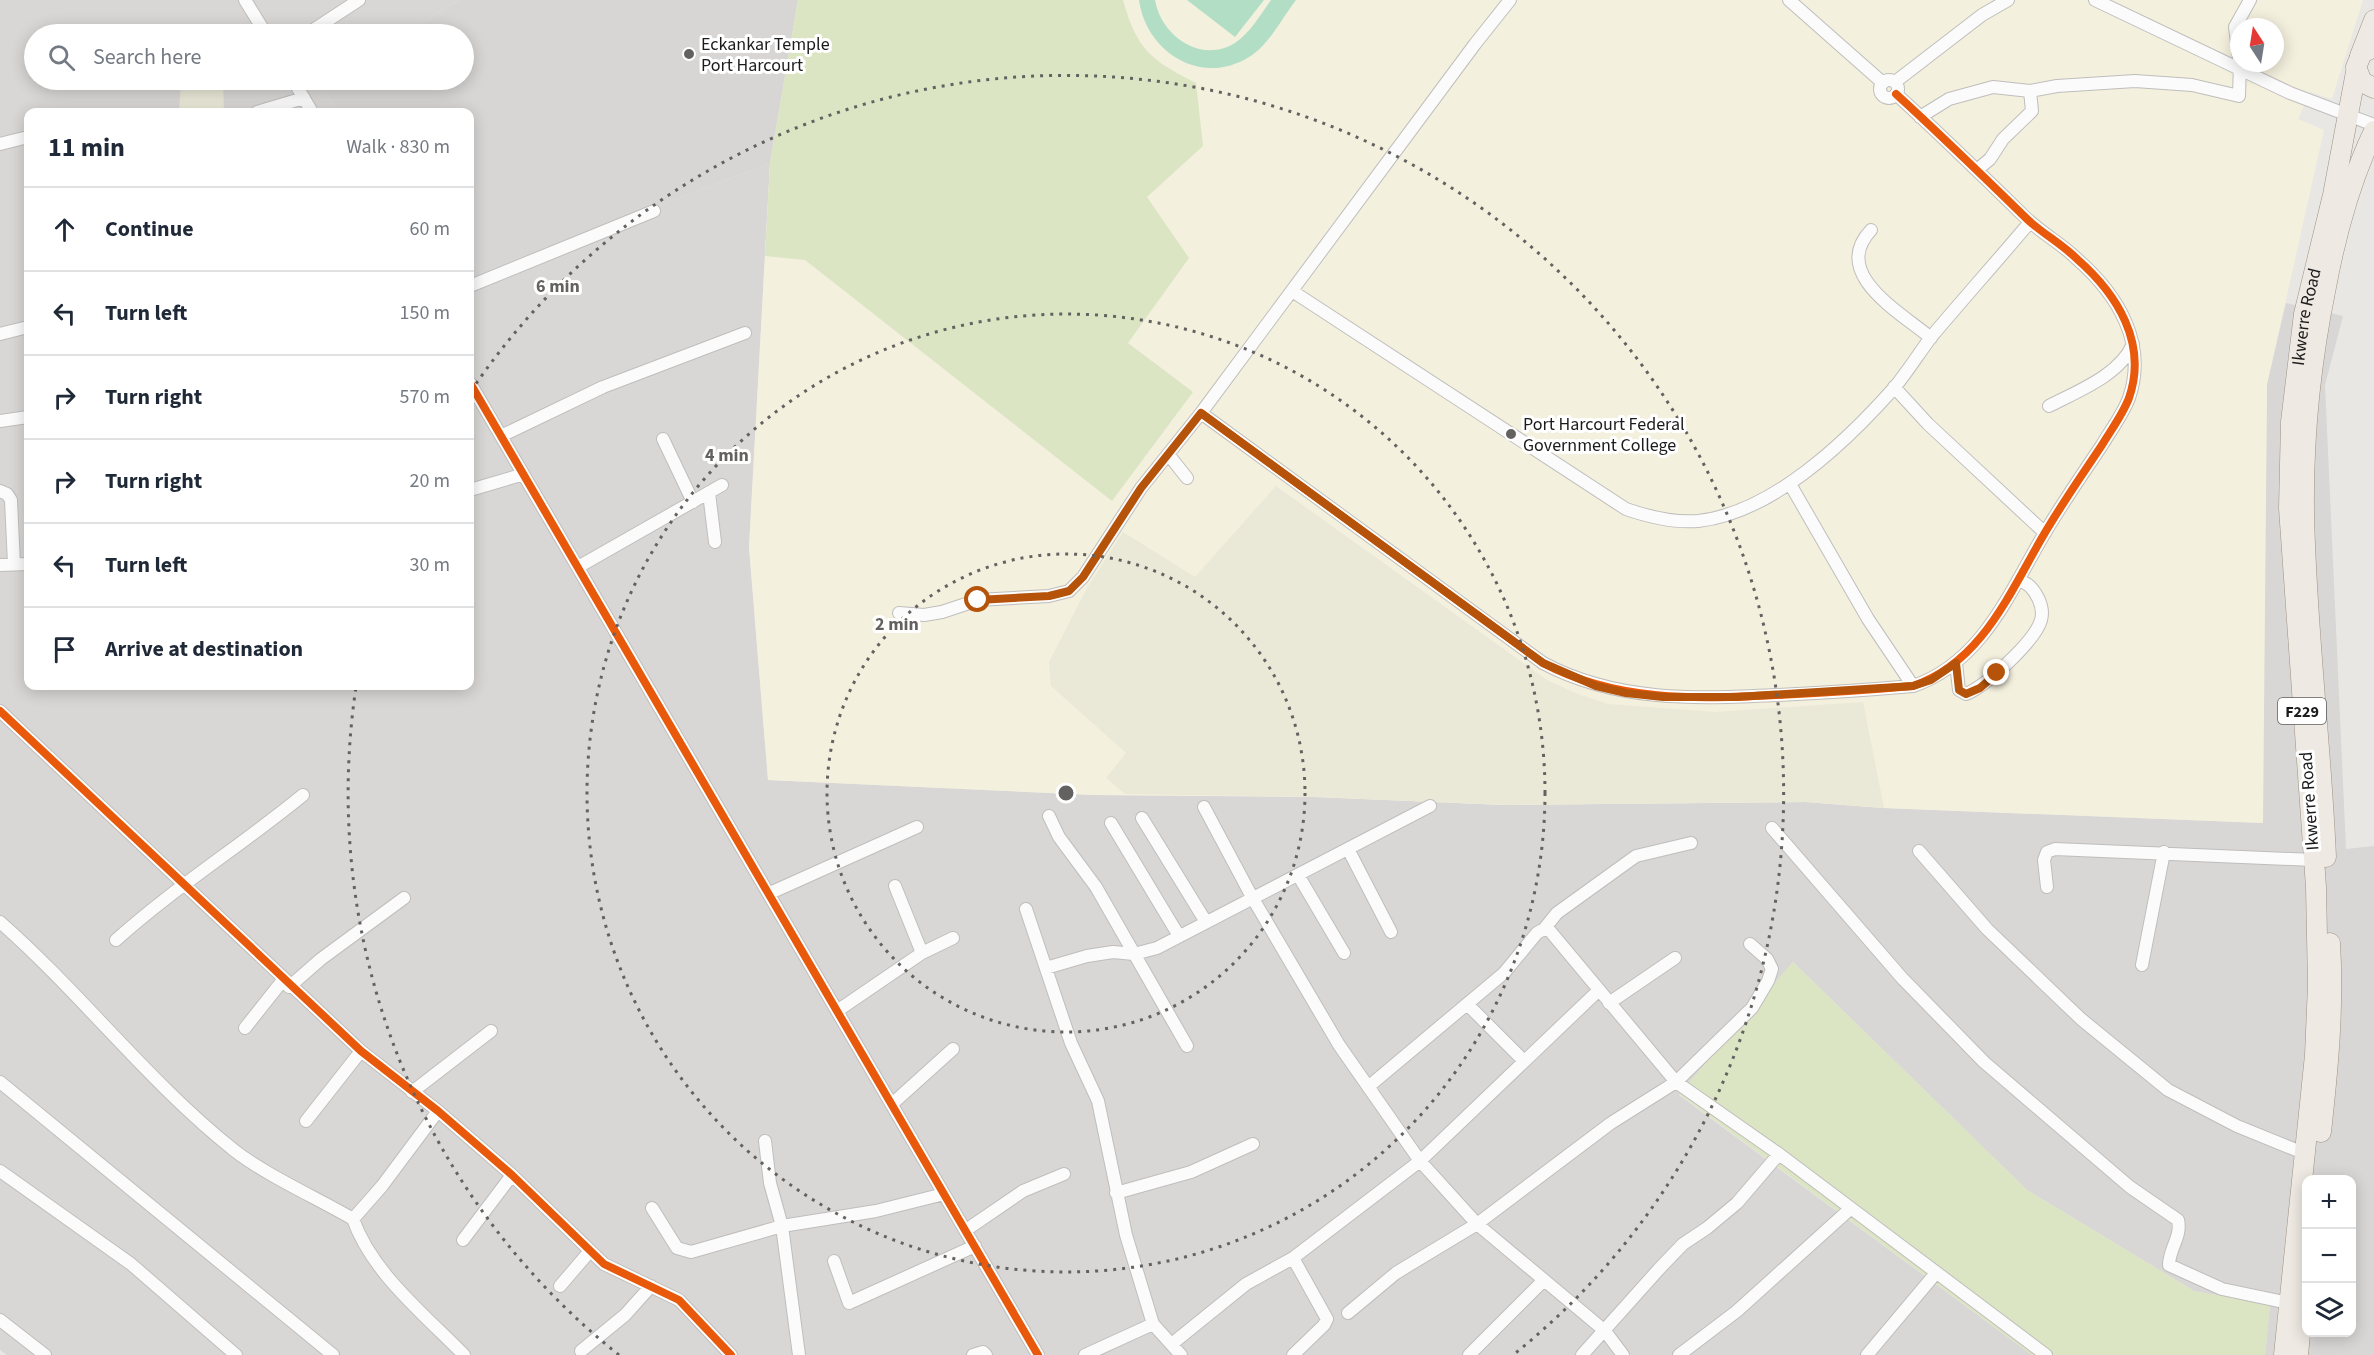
<!DOCTYPE html>
<html lang="en">
<head>
<meta charset="utf-8">
<style>
	body { margin:0; font-family:"Source Sans 3",sans-serif; background:#f2f2f3; color:#1f2937 }
	.controls { position:absolute; right:18px; bottom:18px; display:grid; overflow:hidden; border-radius:12px; box-shadow:0 3px 15px #0003 }
	.controls button { width:54px; height:54px; display:grid; place-items:center; padding:0; border:0; border-bottom:2px solid #e0e1e3; background:#fff; color:#1f2937; font:30px sans-serif }
	.compass { position:absolute; left:2230px; top:18px; width:54px; height:54px; border-radius:50%; background:#fff; box-shadow:0 3px 15px #0003; rotate:348deg }
	.stop { position:absolute; width:18px; height:18px; margin:-14px; border:4px solid #b45309; border-radius:50%; background:#fff }
	.stop.end { background:#b45309; border-color:#fff; box-shadow:0 2px 6px #0008 }
	.list { margin:0; padding:0; list-style:none }
	h2 { display:flex; justify-content:space-between; align-items:center; height:78px; margin:0; padding:0 24px; font-size:26px }
	h2 small { font-size:20px; font-weight:400; color:#747a83 }
	.list li { display:grid; grid-template-columns:39px 1fr auto; gap:18px; align-items:center; box-sizing:border-box; height:84px; padding:0 24px; border-top:2px solid #e0e1e3 }
	.list b { display:block; font-size:22px; white-space:nowrap }
	.list em { font-size:20px; font-style:normal; color:#747a83 }
	.icon { flex:none; width:33px; height:33px; fill:none; stroke:currentColor; stroke-width:2; stroke-linecap:round; stroke-linejoin:round }
	.map { position:relative; flex:none; width:2374px; height:1355px; overflow:hidden }
	.search { position:absolute; background:#fff; box-shadow:0 3px 15px #0003; left:24px; top:24px; width:450px; height:66px; display:flex; align-items:center; gap:15px; box-sizing:border-box; padding:0 21px; border-radius:33px; color:#747a83; font-size:22px }
	.panel { position:absolute; background:#fff; box-shadow:0 3px 15px #0003; left:24px; top:108px; width:450px; height:582px; border-radius:12px }
	.map>svg:first-child { display:block }
	.residential { fill:#d8d7d5; fill-rule:evenodd }
	.education { fill:#f4f0de; fill-rule:evenodd }
	.religious { fill:#d7d6d5 }
	.farmland { fill:#eae8d7 }
	.grass { fill:#dbe5c4 }
	.pitch { fill:#b1dec4 }
	.lines { fill:none; stroke-linecap:round; stroke-linejoin:round }
	.street-casing { stroke:#bfbebc; stroke-width:14 }
	.primary-casing { stroke:#9d9183; stroke-width:21 }
	.street { stroke:#fcfbfb; stroke-width:12 }
	.primary { stroke:#efe9e3; stroke-width:20 }
	.cycleway-casing { stroke:#fff; stroke-width:11 }
	.cycleway { stroke:#e8590c; stroke-width:8 }
	.route { stroke:#b45309; stroke-width:8 }
	.ring { fill:none; stroke:#636261; stroke-width:3; stroke-dasharray:3 6 }
	.poi-dot { fill:#636261; stroke:#fff; stroke-width:2 }
	.labels { text-anchor:middle; stroke-width:6; stroke-linejoin:round; paint-order:stroke }
	.shield { fill:#fff; stroke:#5f5f5f; stroke-width:1.5 }
	.shield-label { font-size:16px; font-weight:bold; fill:#1b1b1b }
	.poi-label { font-size:18px; fill:#1b1b1b; stroke:#fff; text-anchor:start }
	.street-label { font-size:18px; fill:#1b1b1b; stroke:#fff }
	.centre { fill:#636261; stroke:#fff; stroke-width:3 }
	.ring-label { font-size:18px; text-anchor:middle; font-weight:bold; fill:#636261; stroke:#fff; stroke-width:6; stroke-linejoin:round; paint-order:stroke }
</style>
</head>
<body>
<div class="map">
<svg width="2374" height="1355" viewBox="0 0 2374 1355">
	<rect width="100%" height="100%" fill="#e9e7e4"/>
	<!-- residential -->
	<path class="residential" d="M0,0H459L406,34H34V80H333L323,88L338,112H28V686H470V278L770,163L749,547L768,780L1094,795L1316,797L1505,805L1806,802L1884,808L2262,823L2267,384L2286,303L2343,316L2325,385L2346,849L2374,846V1355H2265L2270,1305L2194,1291L2027,1190L1793,962L1679,1095L2032,1355H7L0,1350ZM2306,1180H2352V1332H2306Z"/>
	<!-- education -->
	<path class="education" d="M798,0H2363L2332,99L2310,92L2298,119L2324,130L2267,384L2263,823L1884,808L1806,802L1505,805L1316,797L1094,795L768,780L749,547L770,164ZM2239,27H2275V63H2239Z"/>
	<!-- religious -->
	<path class="religious" d="M459,0H798L770,163L470,278V112H338L323,88L333,80H464V34H406Z"/>
	<!-- farmland -->
	<path class="farmland" d="M181,80H223L224,112H179Z
		M1276,486L1547,680L1578,694L1608,704L1715,712L1863,702L1884,808L1806,802L1505,805L1316,797L1125,794L1106,778L1126,753L1051,686L1049,662L1087,588L1123,532L1195,577Z"/>
	<!-- grass -->
	<path class="grass" d="M798,0H1123C1137,50 1151,60 1196,83L1203,146L1147,197L1189,258L1128,343L1193,392L1112,501L805,260L765,256L770,163Z
		M1793,962L2027,1190L2194,1291L2270,1305L2265,1355H2032L1679,1094Z"/>
	<!-- pitch -->
	<path class="pitch" d="M1139,0H1155C1161,36 1201,64 1235,43C1250,33 1261,14 1271,0H1296C1282,18 1269,45 1249,57C1201,87 1146,52 1139,0Z
		M1187,0H1264L1235,37Z"/>
	<g class="lines">
		<!-- street casing -->
		<g class="street-casing">
			<path id="street" d="M245,0L266,34
				M1789,0L1883,83
				M2095,0L2290,93L2374,125
				M307,34L359,0
				M2239,58L2235,27L2250,0
				M293,80L312,112
				M1880 89a9 9 0 1 1 18 0a9 9 0 1 1-18 0Z
				M1895,82L1982,15L2008,0
				M257,112L304,98
				M1920,117L1949,99L1993,87L2030,91L2057,86L2135,81L2192,85L2239,96L2240,63
				M0,144L28,137
				M1978,169L1990,159L2003,139L2032,111L2030,91
				M1871,230C1830,274 1900,312 1931,338
				M470,286L654,211
				M1292,291L1626,509C1649,517 1673,523 1698,521C1772,513 1847,441 1894,388C1908,371 1919,353 1932,336C1964,298 1998,260 2030,222
				M0,334L28,327
				M470,383L1038,1355
				M1894,387L1928,424L2045,533
				M2049,406C2078,391 2120,375 2133,344
				M1201,413L1543,663C1616,702 1696,699 1776,695C1822,693 1867,690 1913,686C1981,663 2009,594 2043,536C2061,505 2082,475 2102,445C2111,430 2123,414 2129,398C2148,343 2117,294 2077,259C2062,244 2043,234 2027,219C1984,177 1941,135 1896,94
				M0,421L28,417
				M501,436L603,387L745,333
				M663,439L693,502
				M1168,454L1187,478
				M1790,484L1868,619L1913,686
				M470,490L521,475
				M0,491L7,494L11,500L14,564
				M709,493L715,542
				M0,565L28,564
				M578,567L722,485
				M899,613L924,615L942,612L978,600L1049,596L1069,591L1083,577L1141,488L1201,413L1475,44L1510,0
				M1956,663L1959,690L1966,694C1986,686 2035,641 2041,620C2043,613 2041,604 2038,598C2033,588 2028,583 2018,580
				M0,711L361,1051L438,1111L512,1175L604,1264L679,1300L731,1355
				M1204,807L1252,897L1339,1045L1420,1161L1477,1224L1605,1331L1623,1355
				M1049,816L1059,837L1096,887L1187,1046
				M1142,818L1206,922
				M1111,823L1179,936
				M1772,828L1902,978L1984,1062L2130,1187L2178,1220C2182,1236 2169,1249 2169,1265L2222,1289L2288,1303
				M1348,849L1391,932
				M1919,851L1987,929L2081,1019L2168,1090L2237,1126L2306,1154
				M1298,875L1344,953
				M895,886L922,953
				M2047,887L2044,860L2047,852L2055,849L2313,860
				M770,893L917,827
				M1026,909L1071,1043L1098,1101L1126,1235L1153,1324L1181,1355
				M0,922C82,994 149,1083 235,1151C266,1175 317,1198 353,1219C372,1273 425,1315 464,1355
				M1544,929L1557,913L1636,856L1691,843
				M116,940C175,887 242,845 303,795
				M2142,965L2164,852
				M1046,968L1087,956L1113,952L1134,954L1157,948L1430,806
				M289,987L321,959L404,898
				M1609,1003L1675,958
				M1467,1004L1524,1061
				M837,1011L922,953L953,938
				M245,1028L283,980
				M0,1082L333,1355
				M1368,1087L1504,973L1537,933L1544,929L1550,931L1676,1082L1779,1154L2046,1355
				M412,1092L491,1031
				M892,1104L953,1049
				M306,1121L361,1051
				M765,1141L770,1183L782,1226L799,1355
				M0,1171L131,1264L236,1355
				M1116,1193L1191,1172L1253,1144
				M652,1208L677,1248L691,1252L782,1226L876,1211L944,1194
				M353,1219L382,1186L438,1111
				M966,1230L1023,1191L1064,1174
				M463,1240L512,1175
				M1293,1258L1327,1319L1324,1325L1293,1355
				M834,1261L849,1303L975,1246
				M560,1286L590,1251
				M1348,1313L1396,1273L1477,1224L1611,1123L1676,1082L1752,1008L1768,981L1772,969L1767,959L1750,944
				M0,1320L45,1355
				M1173,1343L1246,1284L1293,1258L1420,1161L1599,990
				M581,1351L625,1315L651,1286
				M973,1355L983,1352L986,1355
				M1085,1355L1153,1324
				M1469,1355L1544,1280
				M1582,1355L1659,1269L1683,1244L1707,1228L1737,1203L1779,1154
				M1679,1355L1737,1311L1850,1209
				M1867,1355L1936,1273"/>
		</g>
		<!-- primary casing -->
		<g class="primary-casing">
			<g id="primary">
				<path d="M2374,47L2362,53L2356,67L2362,82L2374,88"/>
				<path d="M2360,56L2374,20"/>
				<path d="M2326,857C2321,742 2306,627 2304,512C2303,437 2311,360 2326,287C2336,233 2350,181 2374,131"/>
				<path d="M2321,1132C2328,1069 2334,1007 2330,943"/>
				<path id="s1" d="M2284,1355L2315,1055L2318,985L2316,887L2289,508L2291,422L2304,314L2333,195L2356,72"/>
				<path d="M2298,1355L2306,1271"/>
			</g>
		</g>
		<!-- street -->
		<use href="#street" class="street"/>
		<!-- primary -->
		<use href="#primary" class="primary"/>
		<!-- cycleway casing -->
		<g class="cycleway-casing">
			<path id="cycleway" d="M470,383L1038,1355
				M1201,413L1543,663C1616,702 1696,699 1776,695C1822,693 1867,690 1913,686C1981,663 2009,594 2043,536C2061,505 2082,475 2102,445C2111,430 2123,414 2129,398C2148,343 2117,294 2077,259C2062,244 2043,234 2027,219C1984,177 1941,135 1896,94
				M0,711L361,1051L438,1111L512,1175L604,1264L679,1300L731,1355"/>
		</g>
		<!-- cycleway -->
		<use href="#cycleway" class="cycleway"/>
	</g>
	<g class="lines">
		<!-- route -->
		<path class="route" d="M978,600L1049,596L1069,591L1083,577L1141,488L1201,413L1543,663L1596,686L1626,693L1663,697H1737L1913,686L1931,680L1956,663L1959,690L1966,694L1980,688L1997,673"/>
	</g>
	<!-- distance rings -->
	<g class="ring">
		<circle cx="1066" cy="793" r="239"/>
		<circle cx="1066" cy="793" r="479"/>
		<path d="M619 1355A718 718 0 0 1 356 687M471 391A718 718 0 1 1 1513 1355"/>
	</g>
	<!-- markers -->
	<g class="poi-dot">
		<circle cx="689" cy="54" r="6"/>
		<circle cx="1511" cy="434" r="6"/>
	</g>
	<g class="labels">
		<!-- shield labels -->
		<rect class="shield" x="2278" y="698" width="48" height="26" rx="4.5"/>
		<g class="shield-label">
			<text x="2302" y="717">F229</text>
		</g>
		<!-- poi labels -->
		<g class="poi-label">
			<text x="701" y="50">Eckankar Temple<tspan x="701" dy="21">Port Harcourt</tspan></text>
			<text x="1523" y="430">Port Harcourt Federal<tspan x="1523" dy="21">Government College</tspan></text>
		</g>
		<!-- street labels -->
		<g class="street-label">
			<text dy="6" stroke="none"><textPath href="#s1" startOffset="1042">Ikwerre Road</textPath></text>
			<text transform="translate(2309 801) rotate(-94)" y="6">Ikwerre Road</text>
		</g>
	</g>
	<circle cx="1066" cy="793" r="9" class="centre"/>
	<g class="ring-label">
		<text x="558" y="292">6 min</text>
		<text x="727" y="461">4 min</text>
		<text x="897" y="630">2 min</text>
	</g>
</svg>
<div class="controls">
<button>+</button>
<button>−</button>
<button><svg class="icon" aria-label="layers" viewBox="0 0 24 24"><path d="M12 4l9 5-9 5-9-5zM3 14l9 5 9-5"/></svg></button>
</div>
<svg class="compass" viewBox="-18 -18 36 36"><path d="M0-13l5 13h-10z" fill="#e53935"/><path d="M0 13l5-13h-10z" fill="#747a83"/></svg>
<div class="stop" style="left:978px;top:600px"></div>
<div class="stop end" style="left:1997px;top:673px"></div>
<div class="search"><svg class="icon" aria-label="search" viewBox="0 0 24 24"><circle cx="10" cy="10" r="6"/><path d="M15 15l6 6"/></svg>Search here</div>
<section class="panel">
<h2>11 min<small>Walk · 830 m</small></h2>
<ul class="list">
<li><svg class="icon" aria-label="ahead" viewBox="0 0 24 24"><path d="M12 20V5M6 11l6-6 6 6"/></svg><div><b>Continue</b></div><em>60 m</em></li>
<li><svg class="icon" aria-label="left" viewBox="0 0 24 24"><path d="M17 20v-9H6M10 6l-5 5 5 5"/></svg><div><b>Turn left</b></div><em>150 m</em></li>
<li><svg class="icon" aria-label="right" viewBox="0 0 24 24"><path d="M7 20v-9h11M14 6l5 5-5 5"/></svg><div><b>Turn right</b></div><em>570 m</em></li>
<li><svg class="icon" aria-label="right" viewBox="0 0 24 24"><path d="M7 20v-9h11M14 6l5 5-5 5"/></svg><div><b>Turn right</b></div><em>20 m</em></li>
<li><svg class="icon" aria-label="left" viewBox="0 0 24 24"><path d="M17 20v-9H6M10 6l-5 5 5 5"/></svg><div><b>Turn left</b></div><em>30 m</em></li>
<li><svg class="icon" aria-label="arrive" viewBox="0 0 24 24"><path d="M6 21V4h12l-3 4 3 4H6"/></svg><div><b>Arrive at destination</b></div></li>
</ul>
</section>
</div>
</body>
</html>
